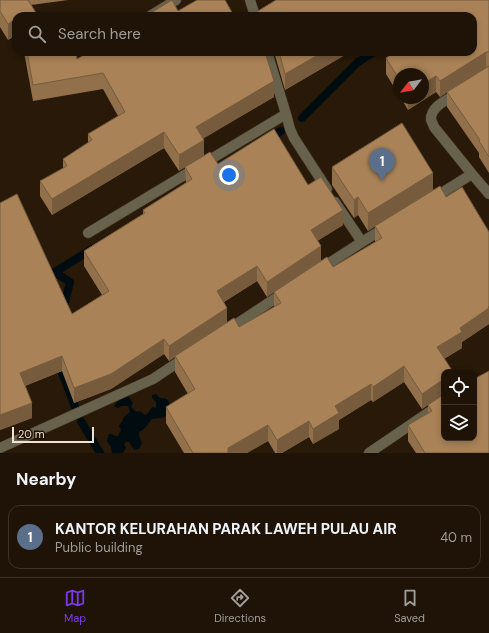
<!DOCTYPE html>
<html lang="en">
<head>
<meta charset="utf-8">
<style>
	body { margin:0; font-family:"DM Sans",sans-serif; background:#261c10; color:#f1f3f6 }
	.controls { position:absolute; right:12px; bottom:12px; display:grid; overflow:hidden; border-radius:8px; box-shadow:0 2px 6px #0003 }
	.controls button { width:36px; height:36px; display:grid; place-items:center; padding:0; border:0; border-bottom:1px solid #3c3228; background:#1e1306; color:#f1f3f6; font:20px sans-serif }
	.compass { position:absolute; left:393px; top:68px; width:36px; height:36px; border-radius:50%; background:#1e1306; box-shadow:0 2px 6px #0003; rotate:239deg }
	.scale { position:absolute; left:12px; bottom:10px; width:82px; box-sizing:border-box; padding-left:4px; border:2px solid #ede3d8; border-top:0; font-size:11px; line-height:14px; white-space:nowrap; color:#ede3d8; -webkit-text-stroke:3px #1e1002; paint-order:stroke }
	.you { position:absolute; left:229px; top:175px; width:14px; height:14px; margin:-10px; border:3px solid #fff; border-radius:50%; background:#1a73e8; box-shadow:0 0 0 6px #1a73e833 }
	.badge { display:grid; place-items:center; width:26px; height:26px; border-radius:50%; background:#7c3aed; color:#fff; font-size:13px; font-weight:700 }
	.pin { position:absolute; translate:-50% -33px; filter:drop-shadow(0 1px 2px #0008) }
	.pin::after { content:''; position:absolute; top:21px; width:14px; height:12px; background:inherit; clip-path:polygon(0 0,100% 0,50% 100%) }
	.list { margin:0; padding:0; list-style:none }
	h2 { display:flex; justify-content:space-between; align-items:center; height:52px; margin:0; padding:0 16px; font-size:17px }
	h2 small { font-size:13px; font-weight:400; color:#a19e9b }
	.list li { display:grid; grid-template-columns:26px 1fr auto; gap:12px; align-items:center; box-sizing:border-box; height:64px; margin:0 8px 8px; padding:0 8px; border:1px solid #3c3228; border-radius:12px }
	.list b { display:block; font-size:15px; white-space:nowrap }
	.list p { margin:0; font-size:13px; white-space:nowrap; color:#a19e9b }
	.list em { font-size:13px; font-style:normal; color:#a19e9b }
	.icon { flex:none; width:22px; height:22px; fill:none; stroke:currentColor; stroke-width:2; stroke-linecap:round; stroke-linejoin:round }
	.map { position:relative; flex:none; width:489px; height:453px; overflow:hidden }
	.search { position:absolute; background:#1e1306; box-shadow:0 2px 6px #0003; left:12px; right:12px; top:12px; height:44px; display:flex; align-items:center; gap:10px; box-sizing:border-box; padding:0 14px; border-radius:12px; color:#a19e9b; font-size:15px }
	.sheet { height:124px; background:#1e1306 }
	nav { display:flex; justify-content:space-around; align-items:center; box-sizing:border-box; height:56px; border-top:1px solid #3c3228; background:#1e1306; font-size:11px; color:#a19e9b }
	nav a { display:grid; justify-items:center; gap:2px }
	nav .on { color:#7c3aed }
	.map>svg:first-child { display:block }
	.water { fill:#000c10 }
	.lines { fill:none; stroke-linecap:round; stroke-linejoin:round }
	.stream { stroke:#000c10; stroke-width:8 }
	.street-casing { stroke:#443525; stroke-width:11 }
	.street { stroke:#68614b; stroke-width:10 }
	.wall { fill:#91704b; fill-rule:evenodd }
	.shaded-wall { fill:#765b3d }
	.building { fill:#a98257; stroke:#765b3d }
</style>
</head>
<body>
<div class="map">
<svg width="489" height="453" viewBox="0 0 489 453">
	<rect width="100%" height="100%" fill="#281908"/>
	<!-- water -->
	<path class="water" d="M156,394L160,398L167,399L172,408C166,420 163,417 152,419L144,429L139,432V436L142,443L139,449L134,450L129,442H126L124,444L126,448L123,453H112L111,447L107,441L109,434H112L115,436H118L121,430L119,426L123,420V418L130,412L128,406H122L117,408L114,406C118,401 122,396 128,396L133,403L131,406L134,410L137,412L140,411L145,415L148,413L152,407L156,408V402L152,398V395Z"/>
	<g class="lines">
		<!-- stream -->
		<path class="stream" d="M302,118L358,62L374,52
			M268,139L281,131
			M63,310L70,282L55,272L92,249
			M58,362L75,407
			M81,421L100,453"/>
		<!-- street casing -->
		<g class="street-casing">
			<path id="street" d="M250,0L255,16
				M150,16L176,0
				M458,93C449,99 430,106 431,120C432,122 433,124 434,127L472,174L489,194
				M286,114L290,129L294,138L327,189
				M432,199L472,174
				M88,233L286,114L267,52
				M362,242L386,227
				M320,269L362,242L335,202
				M226,331L285,292
				M0,448L153,379L186,357
				M369,453L444,402"/>
		</g>
		<!-- street -->
		<use href="#street" class="street"/>
	</g>
	<!-- wall -->
	<path class="wall" d="M0,0H68L31,5L16,16V35L8,40L0,27Z
		M275,0H489V173L479,157V153L447,107V92L440,97L436,92L408,110L401,98H423L399,74V95L386,74V58L473,16Z
		M24,52H76L77,59L274,97L203,138L179,171L164,148L52,215L40,196V181L63,169V159L88,143V134L118,116L103,89L33,101Z
		M274,52H350L285,90Z
		M218,164L308,185L343,225L317,241L321,261L333,267L375,242V226L368,231L358,215L354,218L332,185V167L433,190L446,197L489,324L462,342V348L444,359V438L489,453H416L408,441V425L428,413V405L422,409L404,382L373,402L371,400L339,420V429L313,444L309,437L282,453H275L268,441L247,453H184L166,423V407L188,394L175,372V357L169,361L164,354L111,389L74,403L62,371L25,386L32,418L0,430V203L72,314L102,295L84,266V251L143,214V210L186,183L185,167ZM257,281L267,297L274,292V307L239,327L227,322L224,302Z"/>
	<!-- shaded-wall -->
	<path class="shaded-wall" d="M16,19V35L8,40V24Z
		M323,52H350L285,90V74Z
		M486,52V68L440,97V81Z
		M436,76V92L408,110V98H423V84Z
		M274,81V97L196,143V127Z
		M164,132V148L52,215V199Z
		M204,140V156L179,171V155Z
		M433,173V191L368,231V213Z
		M358,197V215L354,218V200Z
		M343,210V225L311,245V230Z
		M321,246V261L267,297V282Z
		M257,266V281L217,306V291Z
		M489,306V324L462,342V348L437,363V347L460,328Z
		M227,308V323L169,361V346Z
		M164,339V354L111,389L74,403V388Z
		M62,356V371L20,388V373Z
		M404,366V382L373,402V387Z
		M441,381V396L422,409V394Z
		M371,384V400L339,420V429L313,444V429L335,406Z
		M32,403V418L0,430V415Z
		M309,421V437L282,453H277V440Z
		M268,425V441L247,453H228V448Z"/>
	<!-- building -->
	<path class="building" d="M0,0H28L38,16H16V19L8,24L0,11Z
		M172,0L178,11L197,0H225L234,16H146L149,14Z
		M276,0H489V52H486L440,81L436,76L423,84V74H399V79L386,58L395,52H473V16H250Z
		M27,52H76L77,59L89,52H265L274,81L196,127L204,140L179,155L164,132L52,199L40,181L67,166L63,159L92,140L88,134L125,112L103,73L33,85Z
		M279,52H323L285,74Z
		M489,66V157L479,141L480,140L447,92Z
		M402,123L433,173L368,213L358,197L354,200L332,167Z
		M274,129L308,185L321,177L343,210L311,230L321,246L267,282L257,266L217,291L227,308L169,346L164,339L111,374L74,388L62,356L20,373L32,403L0,415V203L17,194L72,314L109,291L84,251L145,213L143,210L192,179L185,167L210,152L218,164Z
		M440,186L446,197L462,187L489,232V306L488,307L489,308L460,328L462,332L437,347L453,372H444V380L441,381L422,394L404,366L373,387L371,384L335,406L339,413L313,429L309,421L277,440L268,425L228,448V453H193L166,407L195,389L175,356L234,318L239,327L281,303L274,292L327,257L333,267L382,238L375,226Z
		M489,371V453H425L408,425L432,411L428,405L444,394V438H474V379Z"/>
</svg>
<div class="controls">
<button><svg class="icon" aria-label="locate" viewBox="0 0 24 24"><circle cx="12" cy="12" r="6"/><path d="M12 2v4M12 18v4M2 12h4M18 12h4"/></svg></button>
<button><svg class="icon" aria-label="layers" viewBox="0 0 24 24"><path d="M12 4l9 5-9 5-9-5zM3 14l9 5 9-5"/></svg></button>
</div>
<svg class="compass" viewBox="-18 -18 36 36"><path d="M0-13l5 13h-10z" fill="#e53935"/><path d="M0 13l5-13h-10z" fill="#a19e9b"/></svg>
<div class="scale">20 m</div>
<div class="you"></div>
<div class="pin badge" style="left:382px;top:181px;background:#5c6f8a">1</div>
<div class="search"><svg class="icon" aria-label="search" viewBox="0 0 24 24"><circle cx="10" cy="10" r="6"/><path d="M15 15l6 6"/></svg>Search here</div>
</div>
<section class="sheet">
<h2>Nearby<small></small></h2>
<ul class="list">
<li><span class="badge" style="background:#5c6f8a">1</span><div><b>KANTOR KELURAHAN PARAK LAWEH PULAU AIR</b><p>Public building</p></div><em>40 m</em></li>
</ul>
</section>
<nav>
<a class="on"><svg class="icon" aria-label="map" viewBox="0 0 24 24"><path d="M3 6l6-2 6 2 6-2v14l-6 2-6-2-6 2zM9 4v14M15 6v14"/></svg>Map</a>
<a><svg class="icon" aria-label="directions" viewBox="0 0 24 24"><path d="M12 3l9 9-9 9-9-9zM9 14v-3h6M13 9l2 2-2 2"/></svg>Directions</a>
<a><svg class="icon" aria-label="saved" viewBox="0 0 24 24"><path d="M7 4h10v16l-5-4-5 4z"/></svg>Saved</a>
</nav>
</body>
</html>
